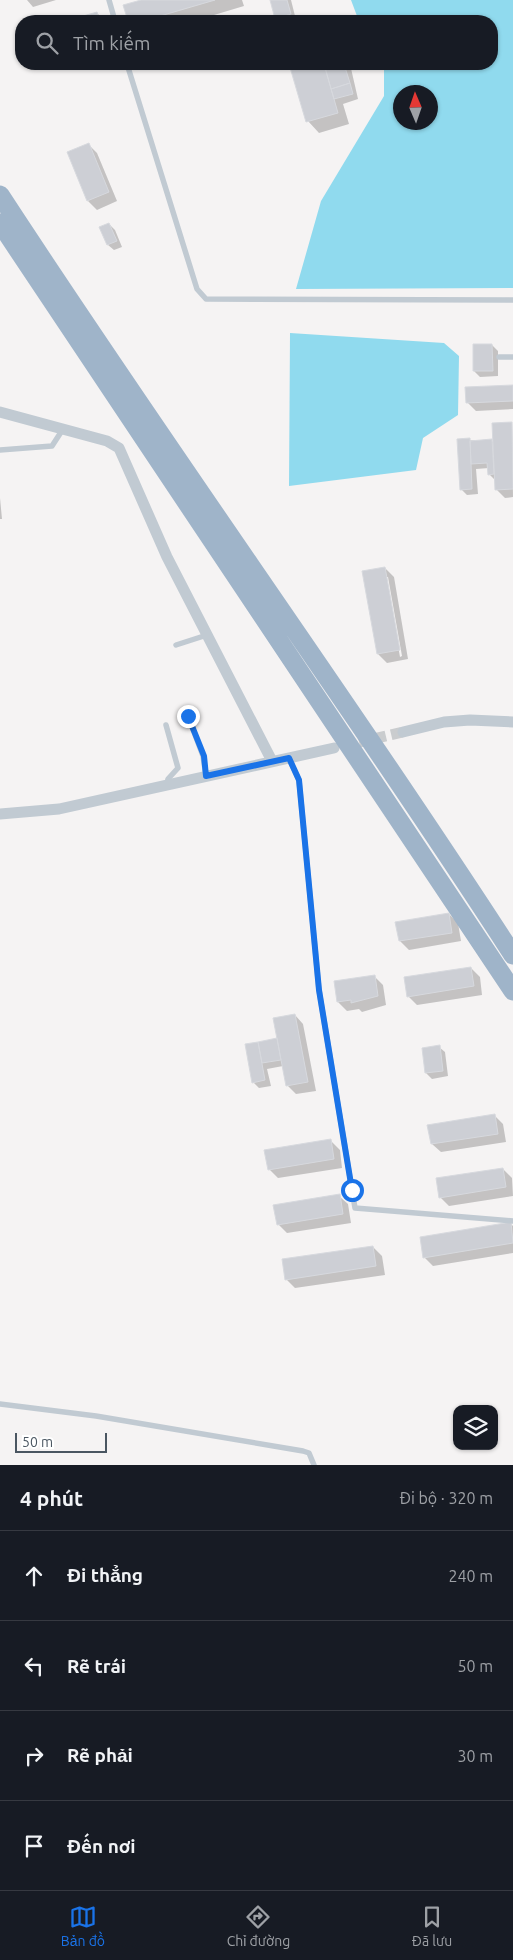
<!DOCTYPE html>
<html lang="vi">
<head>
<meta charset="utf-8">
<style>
	body { margin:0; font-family:Ubuntu,sans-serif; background:#242831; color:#f1f3f6 }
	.controls { position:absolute; right:15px; bottom:15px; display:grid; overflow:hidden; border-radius:10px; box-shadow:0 1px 4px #0004 }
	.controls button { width:45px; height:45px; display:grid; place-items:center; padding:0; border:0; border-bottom:1px solid #363941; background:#171b24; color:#f1f3f6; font:25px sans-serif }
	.compass { position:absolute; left:393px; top:85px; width:45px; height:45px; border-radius:50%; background:#171b24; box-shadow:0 1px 4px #0004; rotate:358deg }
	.scale { position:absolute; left:15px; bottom:12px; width:92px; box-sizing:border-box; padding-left:5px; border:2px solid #4a5661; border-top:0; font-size:14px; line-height:18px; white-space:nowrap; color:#4a5661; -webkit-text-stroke:4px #fff; paint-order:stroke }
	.stop { position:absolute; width:15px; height:15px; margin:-11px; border:4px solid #1a73e8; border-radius:50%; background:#fff }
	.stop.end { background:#1a73e8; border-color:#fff; box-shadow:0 1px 5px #0008 }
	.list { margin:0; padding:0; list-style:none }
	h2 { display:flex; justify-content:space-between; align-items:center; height:65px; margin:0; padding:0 20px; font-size:21px }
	h2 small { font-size:16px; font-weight:400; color:#9ea1a6 }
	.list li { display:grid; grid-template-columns:32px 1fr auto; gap:15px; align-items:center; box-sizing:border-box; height:90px; padding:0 20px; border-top:1px solid #363941 }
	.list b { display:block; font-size:19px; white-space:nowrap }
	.list em { font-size:16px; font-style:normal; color:#9ea1a6 }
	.icon { flex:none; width:28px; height:28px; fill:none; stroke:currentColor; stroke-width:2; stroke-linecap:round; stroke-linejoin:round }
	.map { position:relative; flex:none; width:513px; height:1465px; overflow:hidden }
	.search { position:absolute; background:#171b24; box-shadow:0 1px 4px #0004; left:15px; right:15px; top:15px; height:55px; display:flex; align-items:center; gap:12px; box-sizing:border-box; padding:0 18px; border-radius:20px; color:#9ea1a6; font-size:19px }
	.sheet { height:425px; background:#171b24 }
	nav { display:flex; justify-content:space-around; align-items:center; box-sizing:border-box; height:70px; border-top:1px solid #363941; background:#171b24; font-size:14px; color:#9ea1a6 }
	nav a { display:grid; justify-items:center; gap:2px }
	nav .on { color:#1a73e8 }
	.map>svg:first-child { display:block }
	.water { fill:#90daee; fill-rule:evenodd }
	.shadow { fill:#0003; fill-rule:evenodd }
	.building { fill:#cdcfd5; stroke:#d7d9de }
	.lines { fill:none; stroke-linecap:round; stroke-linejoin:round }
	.minor-tunnel { stroke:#caccce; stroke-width:11; stroke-dasharray:11 5.5; stroke-linecap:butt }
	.service { stroke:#c1cad2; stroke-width:5.5 }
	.minor { stroke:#c1cad2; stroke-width:11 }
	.trunk { stroke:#9fb4c9; stroke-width:19 }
	.route { stroke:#1a73e8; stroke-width:6 }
</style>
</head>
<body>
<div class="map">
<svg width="513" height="1465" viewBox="0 0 513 1465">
	<rect width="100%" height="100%" fill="#f5f3f3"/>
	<!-- water -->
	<path class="water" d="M351,0H513V288L296,289L321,201L384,96V64H492V21H374L372,16H357ZM400,92H430V122H400Z
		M290,333L444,343L459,356L458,415L423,438L416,470L289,486Z"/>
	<!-- shadow -->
	<path class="shadow" d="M27,0H56L33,7Z
		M146,0H242L244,6L194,21H129L124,6Z
		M271,0H291L296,20L280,21L276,18Z
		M97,13L105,21H70Z
		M291,64H350L358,99L343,104L349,124L319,133L308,121Z
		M88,144L97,153L117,201L97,210L88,201Z
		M109,224L115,230L122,247L114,250L108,245Z
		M492,345L498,351V376L480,377L474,371Z
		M513,386V409L476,411L467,402Z
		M512,423L513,497L505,498L496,489L495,480L489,474V468L476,469L478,494L467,495L461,489L459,440L492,441L494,443Z
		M0,498L2,519H0Z
		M385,568L394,577L408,659L387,663L378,654ZM386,577H388L402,656L400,657Z
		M449,914L458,923L461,941L409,950L400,941Z
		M471,968L480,977L482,995L417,1005L408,996Z
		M374,976L383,985L386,1005L362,1012L359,1009L347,1011L338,1002Z
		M295,1015L303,1024L316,1091L296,1094L287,1085L283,1066L267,1069L271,1086L259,1088L253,1082L247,1045L278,1039Z
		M439,1047L445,1052L448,1076L432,1079L426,1073Z
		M494,1115L503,1124L506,1142L441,1152L432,1144Z
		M331,1141L340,1150L342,1168L278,1178L269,1169Z
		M503,1169L512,1178L513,1196L449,1206L440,1197Z
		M339,1196L348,1204L351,1223L287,1233L278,1224Z
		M511,1224L513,1226V1253L433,1266L424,1257Z
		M373,1247L382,1256L385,1275L295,1288L286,1279Z"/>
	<!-- building -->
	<path class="building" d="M141,0H215L143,21H128L123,5Z
		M270,0H287L291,14L275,19Z
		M97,12L100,21H66Z
		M289,64H324L338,113L306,122Z
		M324,64H344L350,83L331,89Z
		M350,83L353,94L334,99L331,89Z
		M89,143L109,192L87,201L67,152Z
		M109,223L117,241L107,245L99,227Z
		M473,344H492L493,371H473Z
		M513,385V401L466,403L465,387Z
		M512,422L513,489L495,490L492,423Z
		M470,438L472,489L460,490L457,439Z
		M492,439L494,474L488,475L487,463L471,464L470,441Z
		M385,567L400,650L377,654L362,571Z
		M449,913L452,933L399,941L395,922Z
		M471,967L474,986L407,997L404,977Z
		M375,975L378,996L351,1003V1000L337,1002L334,981Z
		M295,1014L308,1082L286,1086L273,1018Z
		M277,1038L281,1060L262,1063L258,1042Z
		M258,1042L265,1080L252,1083L245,1044Z
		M440,1045L443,1071L425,1073L422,1048Z
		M495,1114L498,1134L431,1144L427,1125Z
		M331,1139L334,1159L268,1170L264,1150Z
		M503,1168L506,1187L439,1198L436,1178Z
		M340,1194L343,1214L277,1225L273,1205Z
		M511,1222L513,1243L423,1258L420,1237Z
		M373,1246L376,1266L285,1280L282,1259Z"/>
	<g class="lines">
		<!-- minor-tunnel -->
		<path class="minor-tunnel" d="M343,746L403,732"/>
		<!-- service -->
		<path class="service" d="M109,0L115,21
			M127,64L197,289L206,299L513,300
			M499,357H513
			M0,450L52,446L63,429
			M176,645L207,635
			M188,716L203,756L206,776
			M166,725L178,768L168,779L167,785
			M289,759L299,780L319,990L355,1208L513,1221
			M0,1404L96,1416L303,1451L309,1453L314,1465"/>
		<!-- minor -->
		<path class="minor" d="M0,412L107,441L119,448L167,557L272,761
			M403,732L444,722L470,720L513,722
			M0,814L59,809L334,748"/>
		<!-- trunk -->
		<path class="trunk" d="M0,195C167,451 347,699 513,955
			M0,223L513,991"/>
	</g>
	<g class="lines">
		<!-- route -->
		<path class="route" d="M188,716L204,756L206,776L289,758L299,780L319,990L352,1190"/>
	</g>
</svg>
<div class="controls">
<button><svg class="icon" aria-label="layers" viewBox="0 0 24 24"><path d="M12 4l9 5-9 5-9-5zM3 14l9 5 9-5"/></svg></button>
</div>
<svg class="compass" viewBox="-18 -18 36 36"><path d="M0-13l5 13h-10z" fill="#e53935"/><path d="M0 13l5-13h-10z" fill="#9ea1a6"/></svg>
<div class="scale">50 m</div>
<div class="stop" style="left:352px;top:1190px"></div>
<div class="stop end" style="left:188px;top:716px"></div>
<div class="search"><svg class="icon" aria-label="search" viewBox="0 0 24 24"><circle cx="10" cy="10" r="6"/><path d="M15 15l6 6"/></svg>Tìm kiếm</div>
</div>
<section class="sheet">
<h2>4 phút<small>Đi bộ · 320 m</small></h2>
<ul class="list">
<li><svg class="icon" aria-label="ahead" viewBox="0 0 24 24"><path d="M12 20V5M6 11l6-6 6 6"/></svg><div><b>Đi thẳng</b></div><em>240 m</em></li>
<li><svg class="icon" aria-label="left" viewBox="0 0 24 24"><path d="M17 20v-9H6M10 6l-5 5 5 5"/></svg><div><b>Rẽ trái</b></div><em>50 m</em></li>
<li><svg class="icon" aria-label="right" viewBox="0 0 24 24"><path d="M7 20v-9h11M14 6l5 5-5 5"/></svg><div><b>Rẽ phải</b></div><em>30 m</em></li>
<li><svg class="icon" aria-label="arrive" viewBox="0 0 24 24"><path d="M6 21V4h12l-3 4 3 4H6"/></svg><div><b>Đến nơi</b></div></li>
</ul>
</section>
<nav>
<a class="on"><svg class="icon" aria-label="map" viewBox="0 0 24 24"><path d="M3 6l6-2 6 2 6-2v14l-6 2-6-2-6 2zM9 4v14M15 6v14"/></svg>Bản đồ</a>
<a><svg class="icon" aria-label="directions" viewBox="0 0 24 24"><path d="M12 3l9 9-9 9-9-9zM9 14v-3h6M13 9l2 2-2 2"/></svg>Chỉ đường</a>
<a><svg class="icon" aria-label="saved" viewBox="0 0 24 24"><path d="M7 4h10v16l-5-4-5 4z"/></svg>Đã lưu</a>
</nav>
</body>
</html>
